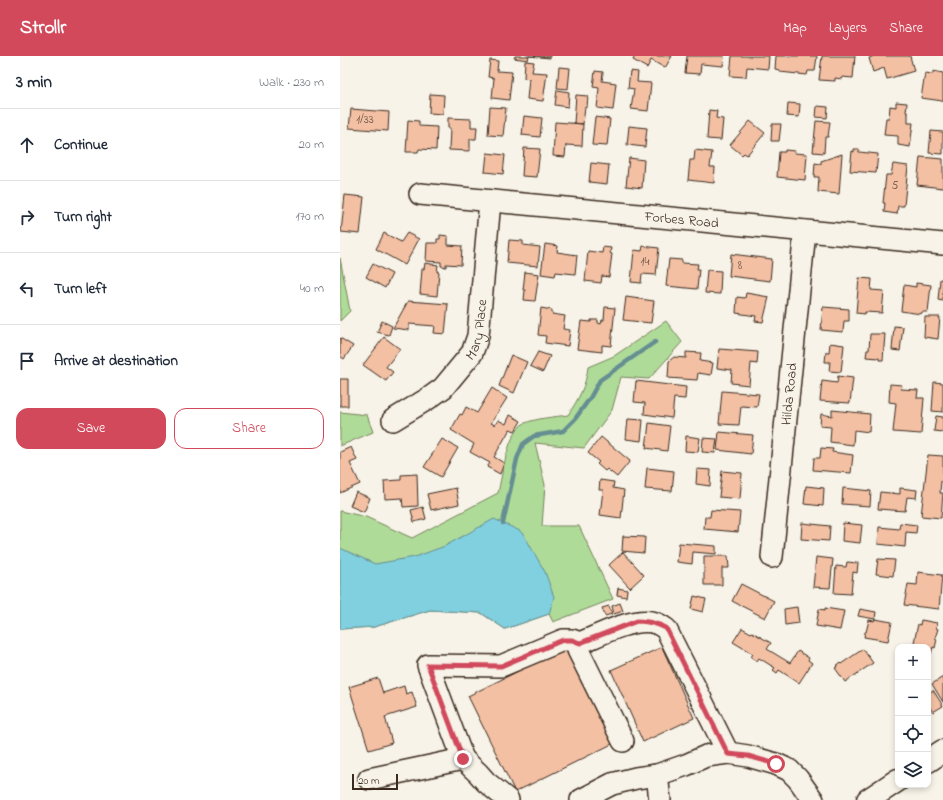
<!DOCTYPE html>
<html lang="en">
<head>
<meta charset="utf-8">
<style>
	body { margin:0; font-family:"Indie Flower",sans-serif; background:#f6f6f7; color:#1f2937 }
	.controls { position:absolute; right:12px; bottom:12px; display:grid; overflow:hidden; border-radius:8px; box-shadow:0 2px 6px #0003 }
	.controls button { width:36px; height:36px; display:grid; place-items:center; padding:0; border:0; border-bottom:1px solid #e0e1e3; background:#fff; color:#1f2937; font:20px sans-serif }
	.scale { position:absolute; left:12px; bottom:10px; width:46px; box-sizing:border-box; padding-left:4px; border:2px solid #3b2a1e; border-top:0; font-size:11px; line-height:14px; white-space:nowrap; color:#3b2a1e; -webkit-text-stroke:3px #f7f3e8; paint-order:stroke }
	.stop { position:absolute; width:12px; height:12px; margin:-9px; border:3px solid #d1495b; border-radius:50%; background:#fff }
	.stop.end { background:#d1495b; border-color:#fff; box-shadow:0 1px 4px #0008 }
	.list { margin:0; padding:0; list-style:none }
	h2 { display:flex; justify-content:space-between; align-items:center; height:52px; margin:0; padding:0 16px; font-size:17px }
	h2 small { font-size:13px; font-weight:400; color:#747a83 }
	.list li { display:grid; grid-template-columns:26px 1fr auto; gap:12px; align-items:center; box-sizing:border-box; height:72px; padding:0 16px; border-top:1px solid #e0e1e3 }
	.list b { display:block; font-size:15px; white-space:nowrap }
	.list em { font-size:13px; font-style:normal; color:#747a83 }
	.actions { display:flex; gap:8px; padding:12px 16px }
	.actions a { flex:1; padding:9px 0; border:1px solid #d1495b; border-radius:12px; text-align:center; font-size:14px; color:#d1495b }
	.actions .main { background:#d1495b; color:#fff }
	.icon { flex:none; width:22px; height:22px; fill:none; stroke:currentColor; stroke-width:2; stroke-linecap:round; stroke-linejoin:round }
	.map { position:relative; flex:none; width:603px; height:744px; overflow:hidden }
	header { display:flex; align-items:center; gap:24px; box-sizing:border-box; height:56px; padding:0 20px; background:#d1495b; color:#fff }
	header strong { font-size:19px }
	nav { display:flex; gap:22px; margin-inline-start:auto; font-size:14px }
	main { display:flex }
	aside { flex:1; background:#fff }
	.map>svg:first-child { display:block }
	.green { fill:#afdb98; stroke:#75825b }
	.water { fill:#81d0df; stroke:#658e92 }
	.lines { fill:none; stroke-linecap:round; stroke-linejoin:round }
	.stream { stroke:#658e92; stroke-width:4.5 }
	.building { fill:#f3c0a4; stroke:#3b2a1e }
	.minor-casing { stroke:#3b2a1e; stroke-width:24 }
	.major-casing { stroke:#3b2a1e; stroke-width:25 }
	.minor { stroke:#f7f3e8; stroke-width:21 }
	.major { stroke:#f7f3e8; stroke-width:22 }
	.route { stroke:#d1495b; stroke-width:5 }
	.labels { text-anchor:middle; stroke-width:3; stroke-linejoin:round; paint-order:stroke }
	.number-label { font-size:12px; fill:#695040 }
	.street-label { font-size:14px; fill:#3b2a1e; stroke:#f7f3e8 }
</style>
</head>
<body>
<header>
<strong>Strollr</strong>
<nav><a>Map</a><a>Layers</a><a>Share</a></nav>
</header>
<main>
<aside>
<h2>3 min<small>Walk · 230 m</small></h2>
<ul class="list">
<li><svg class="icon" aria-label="ahead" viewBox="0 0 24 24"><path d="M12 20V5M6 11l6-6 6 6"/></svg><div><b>Continue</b></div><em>20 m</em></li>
<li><svg class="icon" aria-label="right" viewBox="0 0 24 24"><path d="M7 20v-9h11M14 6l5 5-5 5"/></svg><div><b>Turn right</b></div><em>170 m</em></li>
<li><svg class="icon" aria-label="left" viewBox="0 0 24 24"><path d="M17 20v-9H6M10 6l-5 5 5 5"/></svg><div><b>Turn left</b></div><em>40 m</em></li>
<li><svg class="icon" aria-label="arrive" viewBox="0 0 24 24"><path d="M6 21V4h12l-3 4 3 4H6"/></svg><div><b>Arrive at destination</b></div></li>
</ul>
<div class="actions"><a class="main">Save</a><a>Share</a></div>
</aside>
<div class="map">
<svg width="603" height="744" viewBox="0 0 603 744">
	<rect width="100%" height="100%" fill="#f7f3e8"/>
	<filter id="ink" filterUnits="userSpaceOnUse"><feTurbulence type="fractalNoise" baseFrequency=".025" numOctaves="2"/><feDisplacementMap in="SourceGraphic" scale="8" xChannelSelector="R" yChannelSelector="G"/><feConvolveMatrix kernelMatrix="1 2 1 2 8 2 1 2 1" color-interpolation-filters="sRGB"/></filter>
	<g filter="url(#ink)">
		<!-- green -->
		<path class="green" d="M0,202L10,255L0,265Z
			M326,265L342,286L309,323L281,321L272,354L244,392L195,387L205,429L202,470H239L273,543L213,566L209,558L165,573L141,557L90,554L34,571L0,573V455L26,461L72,482L158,437C162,420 168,374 185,367C198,362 214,361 228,359C238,344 246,330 248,311L274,300Z
			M0,356L27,359L33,376L0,390Z"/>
		<!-- water -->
		<path class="water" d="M154,463L180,475L184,479L205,516L214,541L209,558L165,573L141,557L90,554L34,571L0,573V492L35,508L75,501L105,490Z"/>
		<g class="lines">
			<!-- stream -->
			<path class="stream" d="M163,467L177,403L183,388L194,380L223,375L235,363L250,342L260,324L315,286"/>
		</g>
		<!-- building -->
		<path class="building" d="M175,0H210V2L189,0L188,4L174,2Z
			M295,0H332L325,12L311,4L307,12L293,4Z
			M347,0H384L383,10L361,8L360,18L345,17Z
			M392,0H429L428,13L407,11L406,21L390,20Z
			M436,0H477L475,15H468L467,19L440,16V14L435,13Z
			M482,0H515L513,22L502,21V23L495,22V25L479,24Z
			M534,0H570L574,15L547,23L544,12L533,16L529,2Z
			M150,4L158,5L157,15L172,16L169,44L152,42L154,22L148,21Z
			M185,5L194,6L192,16L207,17L203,45L187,43L189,23L184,22Z
			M219,11L230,12L228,33L217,32Z
			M255,15L263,16L262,25L276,27L273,54L257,52L259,32L253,31Z
			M290,15L298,16L297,26L311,27L308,55L291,53L294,33L288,32Z
			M593,15L603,17V45L581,42L585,17L593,18Z
			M217,34L229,36L228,51L215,49Z
			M90,38L104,39L103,58L89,57Z
			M236,39L248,40L247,51H245L243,68L234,67Z
			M556,46L567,47L566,56L568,57V67H573L570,91L558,89V80L544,79L546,62H549L550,50L556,51Z
			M448,47L460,48L459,61L447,60Z
			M477,50L488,51L487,62L476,61Z
			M150,51L166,52L163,80L148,79Z
			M11,53L49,56L48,75L9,72Z
			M369,54L377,55L376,62L383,63L381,84L367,83Z
			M184,60L202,62L200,81L182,79Z
			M255,61L270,63L267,90L252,89Z
			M108,62L131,63V71H137L136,83H130V95L109,94L110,72H108Z
			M68,64L79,65V70L97,71L96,94L79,93L78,96H66Z
			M410,65L425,77L407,99L404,97L402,99L390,89Z
			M476,65L490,66L488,81H485L484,97L473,96Z
			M215,66L243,68L242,90L226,89L225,101L213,100Z
			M432,68H441L439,85H431Z
			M289,70L307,72L305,91L287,89Z
			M591,75L603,76V98L589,97Z
			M184,92L200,93L197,121L182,120Z
			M514,93H519V96L538,98L536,117L510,115L512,95L514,96Z
			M355,94L372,96L370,111H375L374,127L348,124L350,104H354Z
			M445,94L455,95L454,97L467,98L465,124L437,121L439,96H445Z
			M147,97L165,99L163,118L145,116Z
			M502,98L499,138L478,136L479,121H474L475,107L481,108V105Z
			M580,101L603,103V132L577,129Z
			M289,102L304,104L302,132L286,130Z
			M251,107L269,109L267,128L249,126Z
			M553,108L568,110L564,150H558L557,158L544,156L545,147H543L546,119H551Z
			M5,139L24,141L20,178L1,176Z
			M44,177L61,186L67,177L79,183L65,209L36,193Z
			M100,179L108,180V189L122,190L121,209L106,208V211L101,210V206L86,205L87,187H97V183H100Z
			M169,184L183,185V189L200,191L198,210L167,207Z
			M205,188L218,190L217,196L237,199L235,218L216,216L215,220L201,218Z
			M303,190L319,192L316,219L302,218L301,227L291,226L294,194L302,195Z
			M263,191L271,192L270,197L272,198L269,221L262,220L261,227L245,225L248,195L262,197Z
			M391,198L432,203L430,225L389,220Z
			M329,203L342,204V207L358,208L357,213H359L357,233L326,230Z
			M85,207L98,209L97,216H99L97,240L80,238L82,213H84Z
			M33,208L52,218L45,232L26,221Z
			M367,214L381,215L380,238L365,237Z
			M185,216L199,218L195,245L184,244L185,234H183Z
			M519,222L532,223L531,234L544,235L542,257L525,256V258L516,257Z
			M600,223H603V245L598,244Z
			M576,227L591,229L588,256H582L581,258L561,255L564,229L576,231Z
			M406,237L429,241L423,266L415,265L416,260L396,257L397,241L405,242Z
			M286,241L314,245L311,267L283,264Z
			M68,245L108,248L105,278L94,277L95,270L69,268V274L53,272Z
			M265,251L275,252L271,290L262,289V296L237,293L241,265L251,266V264H258V267L261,268L262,264H264Z
			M483,251L509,253V265H504L503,276L481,274Z
			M201,252L212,254V258L225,260L223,273L230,274L228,290L205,287L206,280L198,279Z
			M585,261H600L598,283L584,281Z
			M42,265L52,270L49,279L37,276Z
			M554,270L563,271L560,295L552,294Z
			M530,278H545L543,304H539V302L526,301L527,294H529Z
			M44,281L60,293L46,311L53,316L46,325L23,309Z
			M0,282L13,290L4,303L0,300Z
			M490,287L504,289L501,316L489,315L490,306H485L486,296H489Z
			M379,293L418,296L417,308L411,307L409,329L391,327L392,314L377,312Z
			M198,296L210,300L203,316L190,310Z
			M346,296L361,297L360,305L373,307L371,319L358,317L357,324L328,322L329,305L334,301L346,302Z
			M171,299L187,306L174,337L159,330Z
			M498,320L513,322L510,347L480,345L482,325L497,327Z
			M0,323H8V350H0Z
			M296,325L346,331L345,343L334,342L332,362L304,358L305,347L294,346Z
			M594,326L603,327V356L592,355Z
			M550,328L562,329L561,333L578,334L577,342H584L581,378L553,376L556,347L549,346Z
			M152,332L167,342L151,367L155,369L158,364L166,368L170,359L181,365L175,375L170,373L154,401L164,407L160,418L147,411L150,407L130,396L134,388L111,374L120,358L122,359L126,351L137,357Z
			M382,335L419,338L417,351L401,350L399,369L379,368Z
			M492,354L530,358L529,376L514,374L513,389L490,386L491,371L480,370L481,358L492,360Z
			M596,360L603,361V376L594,375Z
			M288,363L303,364L301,385L286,383Z
			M309,367L330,370L327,395L306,392Z
			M379,376L413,379L411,398L377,394Z
			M346,380L360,382L358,396L345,395Z
			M261,381L290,405L277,421L267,413L265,415L257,408L259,406L248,397Z
			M363,382L377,383L375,397L362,396Z
			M102,383L118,392L101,421L84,411Z
			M11,391L17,404L10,407L20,428L0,437V396Z
			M481,392L493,393L492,396L513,399L511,417L473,414L474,402H480Z
			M588,399L603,400V425H601L600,437H603L601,462L581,460Z
			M307,412L334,415L332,435L305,433Z
			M357,413L371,414L370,430L356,428Z
			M382,415L402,417L400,443L379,441Z
			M77,418L78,450L63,451L62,442L45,443L44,425L61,424V419Z
			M260,424L274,426L273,432L284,434L281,462L260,459L263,434H259Z
			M466,430L484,432L483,450L464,448Z
			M116,432L119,448L91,454L87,438Z
			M503,432L531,435L530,450L502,448Z
			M560,432L577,434L576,442L567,441L565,455L538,453L540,436L560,438Z
			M16,436L30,442L24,456L10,450Z
			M83,451L86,463L74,466L71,454Z
			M371,454L400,456L398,476L364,473L365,461H370Z
			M462,467L490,470L489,485L461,483Z
			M503,467L522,469L520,487L502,485Z
			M560,467L577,469L576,477L566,476L565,491L538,488L539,471L559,473Z
			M283,480L305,481L304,497L282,495Z
			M339,487L376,490V498L353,496L352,508L337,506Z
			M283,496L304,519L290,532L269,509Z
			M364,500H388L389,512H382V529H364Z
			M476,501L493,503L490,532L473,531Z
			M538,503L555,504L553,520L536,518Z
			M507,506L518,507L517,517L513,516L511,538L494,537L496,510L506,511Z
			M578,516L602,519L599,553L564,549L568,528L577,529Z
			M401,528L434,545L425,562L392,545Z
			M278,532L287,534L286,541L277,539Z
			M354,540L366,543L363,556L351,553Z
			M280,547L283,555L274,558L272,550Z
			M269,550L272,558L265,560L262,552Z
			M457,551L459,567L445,569L444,553Z
			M485,552L504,555L500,574L476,570L479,553L485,554Z
			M520,553L536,556L535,563L552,566L548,585L524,581L525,576H526L529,564L534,565L535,563L518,560Z
			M581,564L597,567L596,572L598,573L595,582L597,583L595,592L593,591L591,598L588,597V591H573L578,568L580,569Z
			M402,572L411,577L412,576L431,587L427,593L450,607L458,595L469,602L468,604L472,607L459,627L439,614L437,617L433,614L435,612L419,602L417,605L411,601L413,598L393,586Z
			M322,591L354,662L303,686L271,614Z
			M225,592L272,688L175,736L128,640Z
			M523,593L533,607L505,626L495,612L497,611L496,610L500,607L501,608Z
			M603,621V646L592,628Z
			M38,622L43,637L64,630L66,638L72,636L77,651L45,661L52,687L29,694L9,631Z
			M593,634L603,650L593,656L588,649V638Z"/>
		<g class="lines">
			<!-- minor casing -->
			<g class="minor-casing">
				<g id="minor">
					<path id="s1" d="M80,138L603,188"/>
					<path id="s2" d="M53,364L89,342L103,332L132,297L138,280L150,145"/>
					<path id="s3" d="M432,501L465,175"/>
					<path d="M283,685L238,594L240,587C259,579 292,562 312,566C317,567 322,570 326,573L388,697"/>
					<path d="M123,703L88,609L161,610L223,584H232L240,587"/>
					<path d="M317,719L320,744"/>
					<path d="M29,723L123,703L138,717L146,726L168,744"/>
					<path d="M241,744L272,728L296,722L317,719L346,709L366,700L388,697L408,700L436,708L449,714L458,723L473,744"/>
				</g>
			</g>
			<!-- major casing -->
			<g class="major-casing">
				<path id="major" d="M588,705L603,695
					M528,744L558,724"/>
			</g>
			<!-- minor -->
			<use href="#minor" class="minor"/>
			<!-- major -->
			<use href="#major" class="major"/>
		</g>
	</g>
	<g class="lines" filter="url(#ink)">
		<!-- route -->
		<path class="route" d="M123,703L88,609L161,610L223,584H232L240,587L297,565C309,565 316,567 326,572L388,698L408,700L436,708"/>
	</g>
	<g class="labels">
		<!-- number labels -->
		<g class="number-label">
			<text x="25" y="67">1/33</text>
			<text x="555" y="133">5</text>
			<text x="305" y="209">14</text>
			<text x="400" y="213">8</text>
		</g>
		<!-- street labels -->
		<g class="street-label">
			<text dy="5" stroke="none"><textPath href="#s1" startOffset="263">Forbes Road</textPath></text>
			<text dy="5" stroke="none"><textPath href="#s2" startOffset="129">Mary Place</textPath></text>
			<text dy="5" stroke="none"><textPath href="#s3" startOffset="164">Hilda Road</textPath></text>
		</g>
	</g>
</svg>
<div class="controls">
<button>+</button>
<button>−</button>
<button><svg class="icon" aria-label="locate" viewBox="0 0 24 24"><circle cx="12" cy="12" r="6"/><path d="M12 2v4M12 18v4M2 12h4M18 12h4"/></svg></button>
<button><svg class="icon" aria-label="layers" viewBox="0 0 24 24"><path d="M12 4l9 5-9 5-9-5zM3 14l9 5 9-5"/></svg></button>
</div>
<div class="scale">20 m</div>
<div class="stop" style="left:436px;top:708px"></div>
<div class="stop end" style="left:123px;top:703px"></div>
</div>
</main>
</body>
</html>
